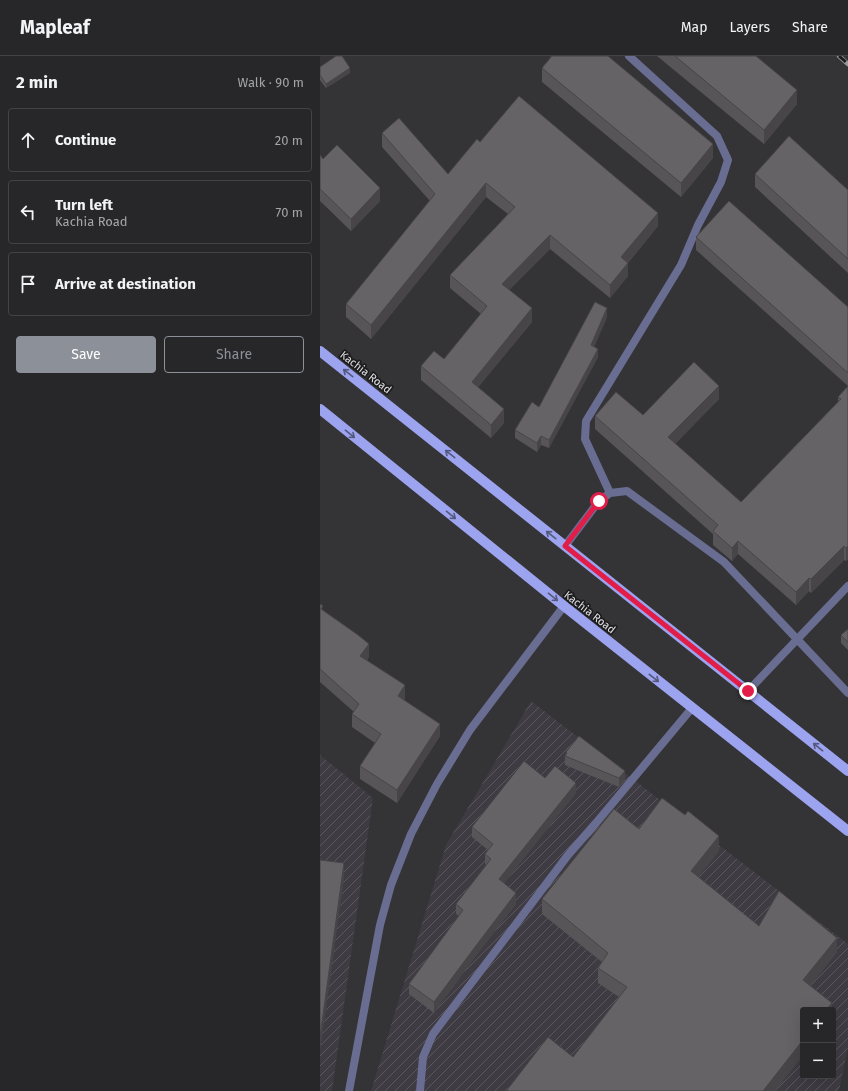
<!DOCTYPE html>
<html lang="en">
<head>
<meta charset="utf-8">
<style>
	body { margin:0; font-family:"Fira Sans",sans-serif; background:#333234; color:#f1f3f6 }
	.controls { position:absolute; right:12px; bottom:12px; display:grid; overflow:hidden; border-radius:4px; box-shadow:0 4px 16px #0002 }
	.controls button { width:36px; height:36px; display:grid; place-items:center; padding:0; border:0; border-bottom:1px solid #434345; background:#272628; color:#f1f3f6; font:20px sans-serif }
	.stop { position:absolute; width:12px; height:12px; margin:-9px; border:3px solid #e11d48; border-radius:50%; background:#fff }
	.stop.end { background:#e11d48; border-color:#fff; box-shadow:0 1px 4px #0008 }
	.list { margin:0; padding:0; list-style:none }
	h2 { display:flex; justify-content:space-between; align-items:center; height:52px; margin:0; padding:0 16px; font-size:17px }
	h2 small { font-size:13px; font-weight:400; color:#a4a5a8 }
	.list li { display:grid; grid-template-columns:26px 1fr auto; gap:12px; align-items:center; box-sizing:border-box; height:64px; margin:0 8px 8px; padding:0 8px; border:1px solid #434345; border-radius:4px }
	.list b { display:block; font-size:15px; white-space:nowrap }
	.list p { margin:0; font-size:13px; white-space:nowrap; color:#a4a5a8 }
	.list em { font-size:13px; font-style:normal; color:#a4a5a8 }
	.actions { display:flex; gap:8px; padding:12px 16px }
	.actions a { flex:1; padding:9px 0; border:1px solid #8c9099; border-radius:4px; text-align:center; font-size:14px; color:#8c9099 }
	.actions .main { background:#8c9099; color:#fff }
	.icon { flex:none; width:22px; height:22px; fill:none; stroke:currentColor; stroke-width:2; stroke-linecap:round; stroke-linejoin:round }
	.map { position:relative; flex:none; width:528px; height:1035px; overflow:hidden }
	header { display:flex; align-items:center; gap:24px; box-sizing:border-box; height:56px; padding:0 20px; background:#272628; border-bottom:1px solid #434345 }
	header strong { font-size:19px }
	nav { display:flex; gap:22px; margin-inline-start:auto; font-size:14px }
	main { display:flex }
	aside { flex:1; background:#272628 }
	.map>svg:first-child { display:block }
	.industrial { fill:url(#industrial-furrows); fill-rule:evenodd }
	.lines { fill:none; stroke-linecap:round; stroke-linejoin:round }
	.service { stroke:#696d92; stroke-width:8 }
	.minor { stroke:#696d92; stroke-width:8 }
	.primary { stroke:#9ca3ef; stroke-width:10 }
	.rail-casing { stroke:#99989a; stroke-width:4.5 }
	.rail { stroke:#1c1b1d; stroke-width:3; stroke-dasharray:9; stroke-linecap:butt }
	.wall { fill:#575557 }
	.shaded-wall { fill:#474547 }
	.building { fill:#656365; stroke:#474547 }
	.oneway { stroke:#56587b }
	.route { stroke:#e11d48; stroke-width:5 }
	.labels { text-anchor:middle; stroke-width:3.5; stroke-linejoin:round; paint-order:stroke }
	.street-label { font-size:11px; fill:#e0dfe1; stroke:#1c1b1d }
</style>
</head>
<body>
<header>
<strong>Mapleaf</strong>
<nav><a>Map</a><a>Layers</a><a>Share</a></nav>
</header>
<main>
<aside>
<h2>2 min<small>Walk · 90 m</small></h2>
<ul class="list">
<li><svg class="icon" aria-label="ahead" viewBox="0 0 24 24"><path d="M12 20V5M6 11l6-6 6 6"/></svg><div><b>Continue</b></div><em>20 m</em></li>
<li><svg class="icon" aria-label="left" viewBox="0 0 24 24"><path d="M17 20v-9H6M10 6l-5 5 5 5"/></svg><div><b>Turn left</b><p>Kachia Road</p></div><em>70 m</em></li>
<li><svg class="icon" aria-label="arrive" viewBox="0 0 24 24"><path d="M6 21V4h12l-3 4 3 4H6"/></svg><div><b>Arrive at destination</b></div></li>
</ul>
<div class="actions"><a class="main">Save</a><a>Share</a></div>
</aside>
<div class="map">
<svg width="528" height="1035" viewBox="0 0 528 1035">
	<defs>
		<pattern id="industrial-furrows" width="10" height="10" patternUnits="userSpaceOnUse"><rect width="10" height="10" fill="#3e3b43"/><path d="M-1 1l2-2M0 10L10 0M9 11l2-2" fill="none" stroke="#5a575e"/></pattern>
	</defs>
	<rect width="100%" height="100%" fill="#343336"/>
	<!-- industrial -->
	<path class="industrial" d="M211,645L528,888V991L519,1035H51L126,789ZM483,954H513V1020H483Z
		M0,699L53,742L12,1035H0Z"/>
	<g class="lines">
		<!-- service -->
		<path class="service" d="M290,437L265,383L266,365L361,209L378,169L401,126L408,104L397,80L309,0
			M245,490L279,445L290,437L307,435L404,506L528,637
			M100,1035L103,1001L113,978L248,799L276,767L372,652"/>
		<!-- minor -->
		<path class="minor" d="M428,635L528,530
			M29,1035L60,869L71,829L91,778L117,728L150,674L244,550"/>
		<!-- primary -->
		<path class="primary" d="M0,295L528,715
			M0,353L244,550L528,775"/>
		<!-- rail casing -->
		<g class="rail-casing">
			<path id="rail" d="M519,0L528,8"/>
		</g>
		<!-- rail -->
		<use href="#rail" class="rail"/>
	</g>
	<!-- wall -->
	<path class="wall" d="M230,0H288L393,102L361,141L222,26V12L231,1Z
		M337,0H436L477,48L444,88Z
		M0,11L30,17L6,32L0,24Z
		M62,77L128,118L160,86L338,170L308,207V220L290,242L230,193L189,234L212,266L158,331L184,367L171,382L101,324V310L124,303L161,258L130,232V219L188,158L166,141L51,283L26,261V248L110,145L62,91Z
		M0,99L3,103L60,145L31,175L0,145Z
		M435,118L528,134V217L435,131Z
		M376,181L528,251V503L526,505L524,504L491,537L489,535L476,549L418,498L412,505L393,489V478L275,373V360L323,359L399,343L355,388L421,446L518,346V341L528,330L376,194Z
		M287,261L274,291L278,301L229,392L221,389L217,396L195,382V374L219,351Z
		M0,548L3,555L49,601L47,604L85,642L84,644L120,680L77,747L40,723V710L55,687L32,671V658L34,656L0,626Z
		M528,573V594L521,587V579Z
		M246,696L305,724L299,731L245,709V700L246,698Z
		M225,722L256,737L184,827L196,848L158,897L114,957L89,938V928L139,860L136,858V848L166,809L165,808V798L168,794L152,781V771Z
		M319,773L399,795L378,821L439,870L517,896L490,930L512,954H483V999L455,1035H187V1034L253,1001L299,941L278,927V912L282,906L222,858V843Z"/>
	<!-- shaded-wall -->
	<path class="shaded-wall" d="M30,12V17L6,32V28Z
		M477,34V48L444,88V74Z
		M393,88V102L361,141V127Z
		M166,127V141L51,283V269Z
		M60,132V145L31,175V163Z
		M338,157V170L301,215V201Z
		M230,179V193L182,241V228Z
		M308,207V220L290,242V229Z
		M212,252V266L152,339V326Z
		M287,252V261L271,298V289Z
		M278,293V301L229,392V384Z
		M399,330V343L348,395V381Z
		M184,353V367L171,382V369Z
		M221,380V389L217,396V387Z
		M418,485V498L412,505V492Z
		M524,490V504L491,537V523Z
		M528,490V503L526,505V492Z
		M489,522V535L476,549V536Z
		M49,588V601L40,613V600Z
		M85,629V642L78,653V640Z
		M120,668V680L77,747V734Z
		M305,715V724L299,731V722Z
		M256,727V737L179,834V823Z
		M399,780V795L371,830V815Z
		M24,807V823L0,996V981Z
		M196,837V848L158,897L114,957V946L158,887Z
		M517,882V896L483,939V924Z
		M512,947V954H506Z
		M483,984V999L455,1035H443Z"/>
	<!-- building -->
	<path class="building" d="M16,0H22L30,12L6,28L0,19V11Z
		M232,0H288L393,88L361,127L222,12Z
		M355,0H436L477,34L444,74Z
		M199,40L338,157L301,201L308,207L290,229L230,179L182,228L212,252L152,326L184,353L171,369L101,310L114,295L124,303L167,250L130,219L195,151L166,127L51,269L26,248L115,138L62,77L79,62L128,118L157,83L160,86Z
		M469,80L528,134V203L435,118Z
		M17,89L60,132L31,163L0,133V99L3,103Z
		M409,145L528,251V317L376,181Z
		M275,246L287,252L271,289L278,293L229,384L221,380L217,387L195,374L212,346L219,351Z
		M374,306L399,330L348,381L421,446L521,343L518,341L528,330V490L526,492L524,490L491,523L489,522L476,536L418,485L412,492L393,475L398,469L275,360L296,336L323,359Z
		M0,548L3,550L1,553L38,579L49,588L40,600L85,629L78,640L120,668L77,734L40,710L61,678L32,658L39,648L0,613Z
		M528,573V586L521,579Z
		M259,680L305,715L299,722L245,700L247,697L246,696Z
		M204,705L225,722L235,710L256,727L179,823L196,837L158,887L114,946L89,928L143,854L136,848L171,803L165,798L173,788L152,771Z
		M342,742L365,759L368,755L399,780L371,815L439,870L459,835L517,882L483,924L512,947L506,954H483V984L443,1035H188L187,1034L228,981L253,1001L307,931L278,912L288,897L222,843L294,753L319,773Z
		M0,804L24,807L0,981Z"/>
	<!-- one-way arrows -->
	<defs><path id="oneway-shaft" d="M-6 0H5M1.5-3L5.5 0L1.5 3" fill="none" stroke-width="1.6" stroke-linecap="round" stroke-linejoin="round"/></defs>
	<g class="oneway">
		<use href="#oneway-shaft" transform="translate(28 317) rotate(-142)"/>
		<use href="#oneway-shaft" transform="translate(30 378) rotate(39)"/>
		<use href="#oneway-shaft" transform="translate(130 398) rotate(-142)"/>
		<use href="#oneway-shaft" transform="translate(131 459) rotate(39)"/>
		<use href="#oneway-shaft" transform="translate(231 479) rotate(-142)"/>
		<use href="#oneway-shaft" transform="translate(233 541) rotate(39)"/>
		<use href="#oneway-shaft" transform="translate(334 622) rotate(38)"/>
		<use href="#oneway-shaft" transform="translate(498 691) rotate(-141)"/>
	</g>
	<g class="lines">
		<!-- route -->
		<path class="route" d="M279,445L245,490L428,635"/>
	</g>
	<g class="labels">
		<!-- street labels -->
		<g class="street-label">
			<text transform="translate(46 316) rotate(38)" y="4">Kachia Road</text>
			<text transform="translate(270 556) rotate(38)" y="4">Kachia Road</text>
		</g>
	</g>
</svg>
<div class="controls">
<button>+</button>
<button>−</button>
</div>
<div class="stop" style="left:279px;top:445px"></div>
<div class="stop end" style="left:428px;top:635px"></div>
</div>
</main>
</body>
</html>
